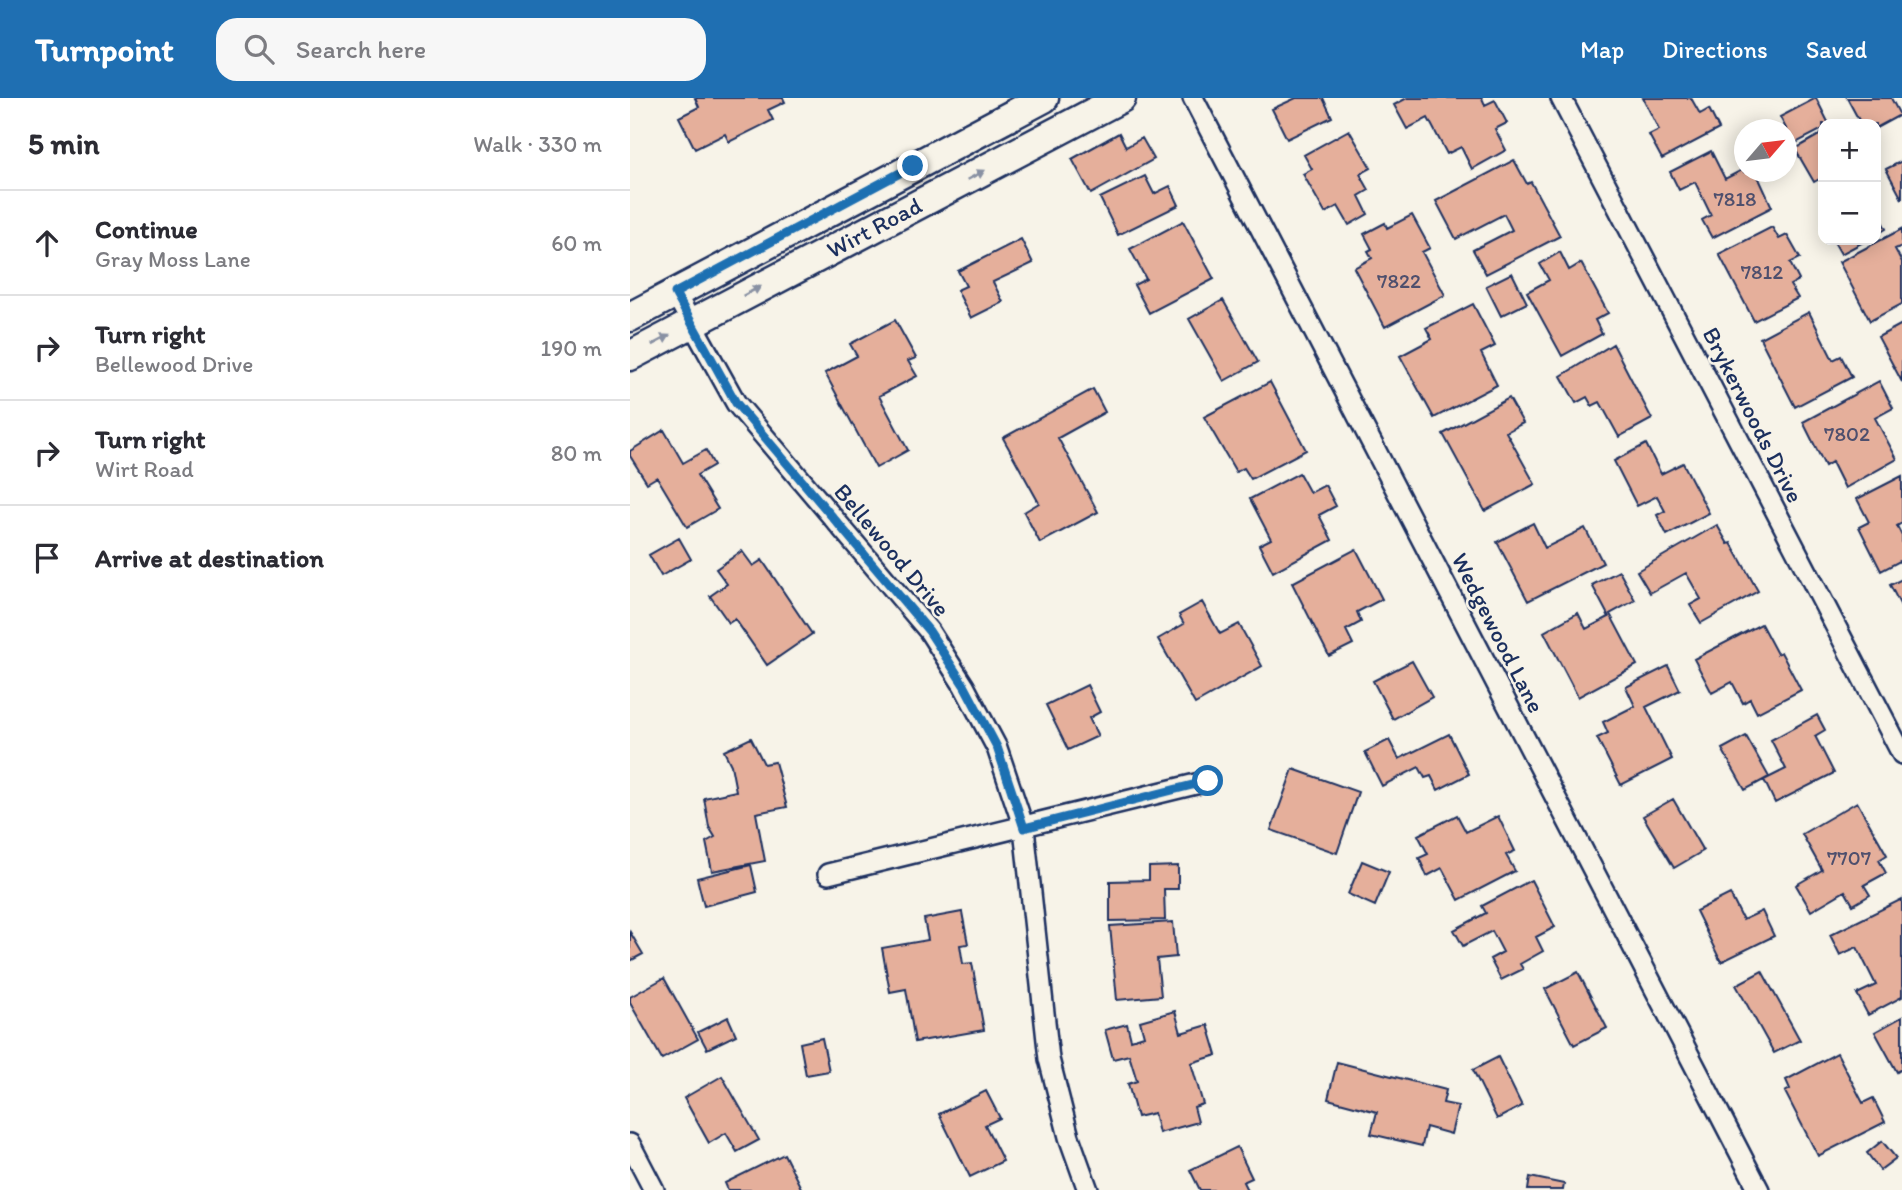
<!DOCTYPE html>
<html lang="en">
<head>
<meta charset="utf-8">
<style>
	body { margin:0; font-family:Itim,sans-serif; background:#f7f7f7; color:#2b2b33 }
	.controls { position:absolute; right:21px; top:21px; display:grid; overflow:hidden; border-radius:14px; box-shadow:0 4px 18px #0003 }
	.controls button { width:63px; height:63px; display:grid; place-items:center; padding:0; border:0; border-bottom:2px solid #e1e1e2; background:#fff; color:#2b2b33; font:35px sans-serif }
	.compass { position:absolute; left:1104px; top:21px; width:63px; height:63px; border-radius:50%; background:#fff; box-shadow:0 4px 18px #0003; rotate:62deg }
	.stop { position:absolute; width:21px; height:21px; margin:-16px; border:5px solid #1f6fb2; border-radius:50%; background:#fff }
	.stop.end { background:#1f6fb2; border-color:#fff; box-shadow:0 2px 7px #0008 }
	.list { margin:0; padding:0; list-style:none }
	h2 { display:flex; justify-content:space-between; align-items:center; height:91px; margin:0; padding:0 28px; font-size:30px }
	h2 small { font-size:23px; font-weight:400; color:#7c7c81 }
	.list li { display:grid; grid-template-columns:46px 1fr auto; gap:21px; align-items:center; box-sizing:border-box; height:105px; padding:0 28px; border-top:2px solid #e1e1e2 }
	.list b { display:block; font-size:26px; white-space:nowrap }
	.list p { margin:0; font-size:23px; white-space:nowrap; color:#7c7c81 }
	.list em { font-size:23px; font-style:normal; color:#7c7c81 }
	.icon { flex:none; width:38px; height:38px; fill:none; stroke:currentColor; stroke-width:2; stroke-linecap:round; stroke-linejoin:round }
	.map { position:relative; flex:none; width:1272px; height:1092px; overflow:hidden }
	header { display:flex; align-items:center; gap:42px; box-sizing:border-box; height:98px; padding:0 35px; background:#1f6fb2; color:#fff }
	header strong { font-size:33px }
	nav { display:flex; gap:38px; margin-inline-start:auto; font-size:24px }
	.search { width:490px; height:63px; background:#f7f7f7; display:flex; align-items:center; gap:18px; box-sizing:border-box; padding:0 24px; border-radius:21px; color:#7c7c81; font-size:26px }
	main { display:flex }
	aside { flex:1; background:#fff }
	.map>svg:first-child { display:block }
	.building { fill:#e5af9b; stroke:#1b2f5e; stroke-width:2 }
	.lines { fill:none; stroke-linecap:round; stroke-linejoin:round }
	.minor-casing { stroke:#1b2f5e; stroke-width:24 }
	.secondary-casing { stroke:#1b2f5e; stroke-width:33 }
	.minor { stroke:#f7f3e8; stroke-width:19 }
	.secondary { stroke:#f7f3e8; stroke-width:28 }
	.oneway { fill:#8991a3 }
	.route { stroke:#1f6fb2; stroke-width:9 }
	.labels { text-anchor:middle; stroke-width:5; stroke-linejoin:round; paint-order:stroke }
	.number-label { font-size:21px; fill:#4e4f6d }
	.street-label { font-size:24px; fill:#1b2f5e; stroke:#f7f3e8 }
</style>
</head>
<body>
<header>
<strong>Turnpoint</strong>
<div class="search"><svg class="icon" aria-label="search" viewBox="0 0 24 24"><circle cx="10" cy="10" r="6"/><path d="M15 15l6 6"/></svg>Search here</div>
<nav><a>Map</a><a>Directions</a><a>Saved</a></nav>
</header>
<main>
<aside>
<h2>5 min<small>Walk · 330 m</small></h2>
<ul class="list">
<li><svg class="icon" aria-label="ahead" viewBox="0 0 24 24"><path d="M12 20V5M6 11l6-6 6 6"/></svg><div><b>Continue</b><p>Gray Moss Lane</p></div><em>60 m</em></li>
<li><svg class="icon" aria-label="right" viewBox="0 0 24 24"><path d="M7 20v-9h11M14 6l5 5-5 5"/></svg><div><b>Turn right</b><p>Bellewood Drive</p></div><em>190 m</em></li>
<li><svg class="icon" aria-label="right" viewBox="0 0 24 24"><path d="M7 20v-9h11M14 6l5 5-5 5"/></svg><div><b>Turn right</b><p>Wirt Road</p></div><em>80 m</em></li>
<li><svg class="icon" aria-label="arrive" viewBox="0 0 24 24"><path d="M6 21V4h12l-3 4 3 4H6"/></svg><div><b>Arrive at destination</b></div></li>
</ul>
</aside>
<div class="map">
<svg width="1272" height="1092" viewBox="0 0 1272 1092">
	<rect width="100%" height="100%" fill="#f7f3e8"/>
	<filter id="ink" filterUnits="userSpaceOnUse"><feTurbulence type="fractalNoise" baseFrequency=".0143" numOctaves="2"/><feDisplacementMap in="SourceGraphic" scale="14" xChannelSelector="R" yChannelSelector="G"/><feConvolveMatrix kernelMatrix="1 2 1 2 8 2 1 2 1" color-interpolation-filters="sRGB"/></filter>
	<g filter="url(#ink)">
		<!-- building -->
		<path class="building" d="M65,0H153L155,4L138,12L143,22L99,44L95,36L65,51L49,19L69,9Z
			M65,0H153L155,4L138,12L143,22L99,44L95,36L65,51L49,19L69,9Z
			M666,0H693L702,19L657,41L642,11Z
			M777,0H852L855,7L865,2L877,25L865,31L876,52L842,71L831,49L817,56L798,20L777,31L764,7Z
			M1013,0H1061L1070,16L1079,11L1089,31L1032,61L1019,37L1029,32Z
			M1186,0L1199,26H1193V31L1164,46L1150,19Z
			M1217,0H1261L1270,17L1246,30V26H1231Z
			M719,32L741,70L730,76L739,92L729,98L738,116L719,127L708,108L695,115L673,76L682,71L674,57Z
			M489,35L496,49L512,40L524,61L461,96L442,61Z
			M1193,35V79L1184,84L1165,51Z
			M1081,53L1095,81L1114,71V74H1126L1142,109L1082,140L1072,122L1081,117L1065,84L1049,92L1040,74Z
			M884,62L897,86L901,84L930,138L856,176L843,152L882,132L874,116L826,141L806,103Z
			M1272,63V101L1256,71Z
			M515,78L524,96L540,88L549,107L488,137L470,100Z
			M1246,112L1256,131L1246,137Z
			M782,117L800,150L792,154L815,197L755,229L724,170L742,160L738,153L742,151L734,136L755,125L757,130Z
			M553,123L584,181L519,215L504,187L516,181L500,151Z
			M1142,129L1149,141L1157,137L1170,160L1160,165L1169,182L1160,187L1168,200L1124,223L1089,156Z
			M1272,131V148L1265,151L1272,164V206L1240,223L1209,164Z
			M391,141L403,165L363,184L373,204L341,220L327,192L336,188L328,173Z
			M1203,142H1237L1211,156Z
			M930,154L939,172L951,165L978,215L965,222L972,236L932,258L897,194L919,182L910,166Z
			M882,175L897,205L871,218L856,188Z
			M593,202L628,264L594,283L559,221Z
			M843,206L865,248L851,255L867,287L804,320L770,258L802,241L796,230Z
			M1179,214L1203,262L1211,258L1222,279L1165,309L1130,240Z
			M265,222L286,260L278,263L287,278L249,298L278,352L246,370L195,275L227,258L220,246Z
			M1272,226V284L1248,239Z
			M983,246L1022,321L989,339L970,304L962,308L957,299L946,305L931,278Z
			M1249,283L1263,310L1245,320L1267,361L1215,390L1202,364L1195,368L1173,324Z
			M640,284L676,352L621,381L614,370L606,374L574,319Z
			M463,291L475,314L428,340L468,414L410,445L394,414L409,405L373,340Z
			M879,300L893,325L876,334L905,386L855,413L813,336Z
			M34,332L53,365L76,352L84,367L67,377L88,411L57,429L27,379L17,385L0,358V353Z
			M1016,346L1031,376L1053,365L1079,415L1037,437L1027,417L1035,413L1027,398L1007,408L984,363Z
			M669,375L680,395L695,387L706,408L689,417L702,442L643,474L629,447L641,441L620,401Z
			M1272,378V425L1267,428L1272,438V462L1251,473L1229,429L1239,424L1227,401Z
			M903,425L915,450L955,430L973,465L898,503L867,444Z
			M1087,427L1098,446L1101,445L1128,493L1071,525L1060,507L1071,501L1056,475L1020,495L1007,473Z
			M49,440L61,461L31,478L19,457Z
			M726,451L752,501L727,514L731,524L716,532L723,546L699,558L662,485Z
			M112,453L123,468L132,462L182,536L137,567L105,521L99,525L80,498L97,486L86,471Z
			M989,473L1005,502L980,516L1007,567L948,599L914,534L948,515L956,531L979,519L962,487Z
			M1272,481V510L1260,487Z
			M572,504L590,536L609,526L632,568L565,606L528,541L554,526L549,517Z
			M1131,526L1147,556L1151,554L1171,592L1127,615L1120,601L1113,605L1102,584L1082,595L1064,561Z
			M782,563L802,599L763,621L743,583Z
			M1038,568L1050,592L1016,609L1042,661L991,687L967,640L978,635L973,624L1005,608L996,589Z
			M457,587L470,614L459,620L468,638L438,652L416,607Z
			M1187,617L1195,632L1185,638L1204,675L1145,705L1134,682L1156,671L1141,642Z
			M819,636L839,676L808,692L801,678L795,680L789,669L752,688L735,654L759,642L769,661Z
			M1116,638L1139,679L1115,692L1092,651Z
			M121,640L134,666L145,664L157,709L126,715L135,763L82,773L76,744L85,739L79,729L74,700L106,693L101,667L94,653Z
			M663,671L728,694L707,755L641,732Z
			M1043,701L1073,753L1044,770L1013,718Z
			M1227,704L1257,757L1249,762L1256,775L1234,787L1240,797L1223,807L1215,793L1181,813L1166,787L1192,772L1172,736Z
			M827,717L836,734L868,718L885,753L876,757L885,773L829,802L812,770L797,778L789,760L798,756L788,737Z
			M732,763L759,774L745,808L718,796Z
			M121,767L127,794L74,808L67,780Z
			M548,768V791H534L535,822L480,823V783L519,782V769Z
			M901,782L925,829L906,839L913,853L890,866L893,871L871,882L860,861L873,854L862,833L833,848L824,832L856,815L852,808Z
			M1100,796L1113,822L1132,813L1144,838L1091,864L1066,813Z
			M1272,801V899L1238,917L1227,896L1246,887L1227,849L1210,857L1200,837Z
			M332,814L338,846L330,847L333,866L342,865L354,932L285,944L276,891L260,894L252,850L298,842L294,821Z
			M543,824L546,859L527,861L531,898L487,902L480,828Z
			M0,834L13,856L0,863Z
			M1132,873L1170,942L1144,955L1106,887Z
			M948,874L977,930L944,947L915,891Z
			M34,880L68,941L32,961L0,905V899Z
			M545,913L551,935L578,927L587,957L561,965L573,1006L564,1009L568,1024L529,1035L524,1015L507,1019L498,986L507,983L499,957L483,961L475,932L497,926L501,942L514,938L510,923Z
			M98,919L106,937L77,951L68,934Z
			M1272,919V971L1267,974L1245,934Z
			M192,940L199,973L176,977L170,945Z
			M1207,955L1233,1005L1243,1000L1255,1024L1188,1058L1155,994L1160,991L1156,982Z
			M868,959L892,1008L867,1021L843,972Z
			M707,964L816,992L813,1005L828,1008L821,1036L796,1029L792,1048L741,1036L747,1014L698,1001Z
			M92,978L129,1042L107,1054L96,1035L79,1045L54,1000Z
			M356,993L370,1020L355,1027L373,1063L340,1079L309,1016Z
			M1252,1043L1266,1060L1250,1072L1237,1055Z
			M607,1049L622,1080L613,1084L617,1092H570L560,1072Z
			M154,1056L172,1092H98L95,1085Z
			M900,1079L934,1086L933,1092H898Z"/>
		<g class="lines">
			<!-- minor casing -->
			<g class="minor-casing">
				<path id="minor" d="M563,0L1129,1092
					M931,0L1272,656
					M45,195L106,305L299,533L334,588L367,650L394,730L419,961L439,1039L458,1092
					M198,776L578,683
					M0,1046L24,1092"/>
			</g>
			<!-- secondary casing -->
			<g class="secondary-casing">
				<g id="secondary">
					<path d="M0,219L414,0"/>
					<path id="s1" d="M0,258L491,0"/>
				</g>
			</g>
			<!-- minor -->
			<use href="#minor" class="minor"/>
			<!-- secondary -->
			<use href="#secondary" class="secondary"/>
		</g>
		<!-- one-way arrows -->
		<defs><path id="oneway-solid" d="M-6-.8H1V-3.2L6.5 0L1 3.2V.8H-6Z" transform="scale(1.75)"/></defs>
		<g class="oneway">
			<use href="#oneway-solid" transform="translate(346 77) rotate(-28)"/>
			<use href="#oneway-solid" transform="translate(122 193) rotate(-28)"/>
			<use href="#oneway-solid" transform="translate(31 242) rotate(-28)"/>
		</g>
	</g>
	<g class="lines" filter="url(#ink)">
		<!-- route -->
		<path class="route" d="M283,68L45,195L106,305L299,533L334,587L367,649L394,730L578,683"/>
	</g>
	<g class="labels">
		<!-- number labels -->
		<g class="number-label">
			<text x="1105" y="108">7818</text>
			<text x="1132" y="181">7812</text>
			<text x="769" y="190">7822</text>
			<text x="1217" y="343">7802</text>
			<text x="1219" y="767">7707</text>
		</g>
		<!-- street labels -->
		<g class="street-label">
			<text dy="8" stroke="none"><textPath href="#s1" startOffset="276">Wirt Road</textPath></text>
			<text transform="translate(1123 317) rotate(63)" y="8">Brykerwoods Drive</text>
			<text transform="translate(262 452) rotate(50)" y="8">Bellewood Drive</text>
			<text transform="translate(868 535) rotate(63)" y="8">Wedgewood Lane</text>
		</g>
	</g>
</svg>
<div class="controls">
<button>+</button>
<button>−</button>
</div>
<svg class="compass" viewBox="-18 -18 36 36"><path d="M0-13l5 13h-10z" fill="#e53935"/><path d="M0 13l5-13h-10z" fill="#7c7c81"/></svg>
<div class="stop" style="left:578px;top:683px"></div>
<div class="stop end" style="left:283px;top:68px"></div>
</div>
</main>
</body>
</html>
